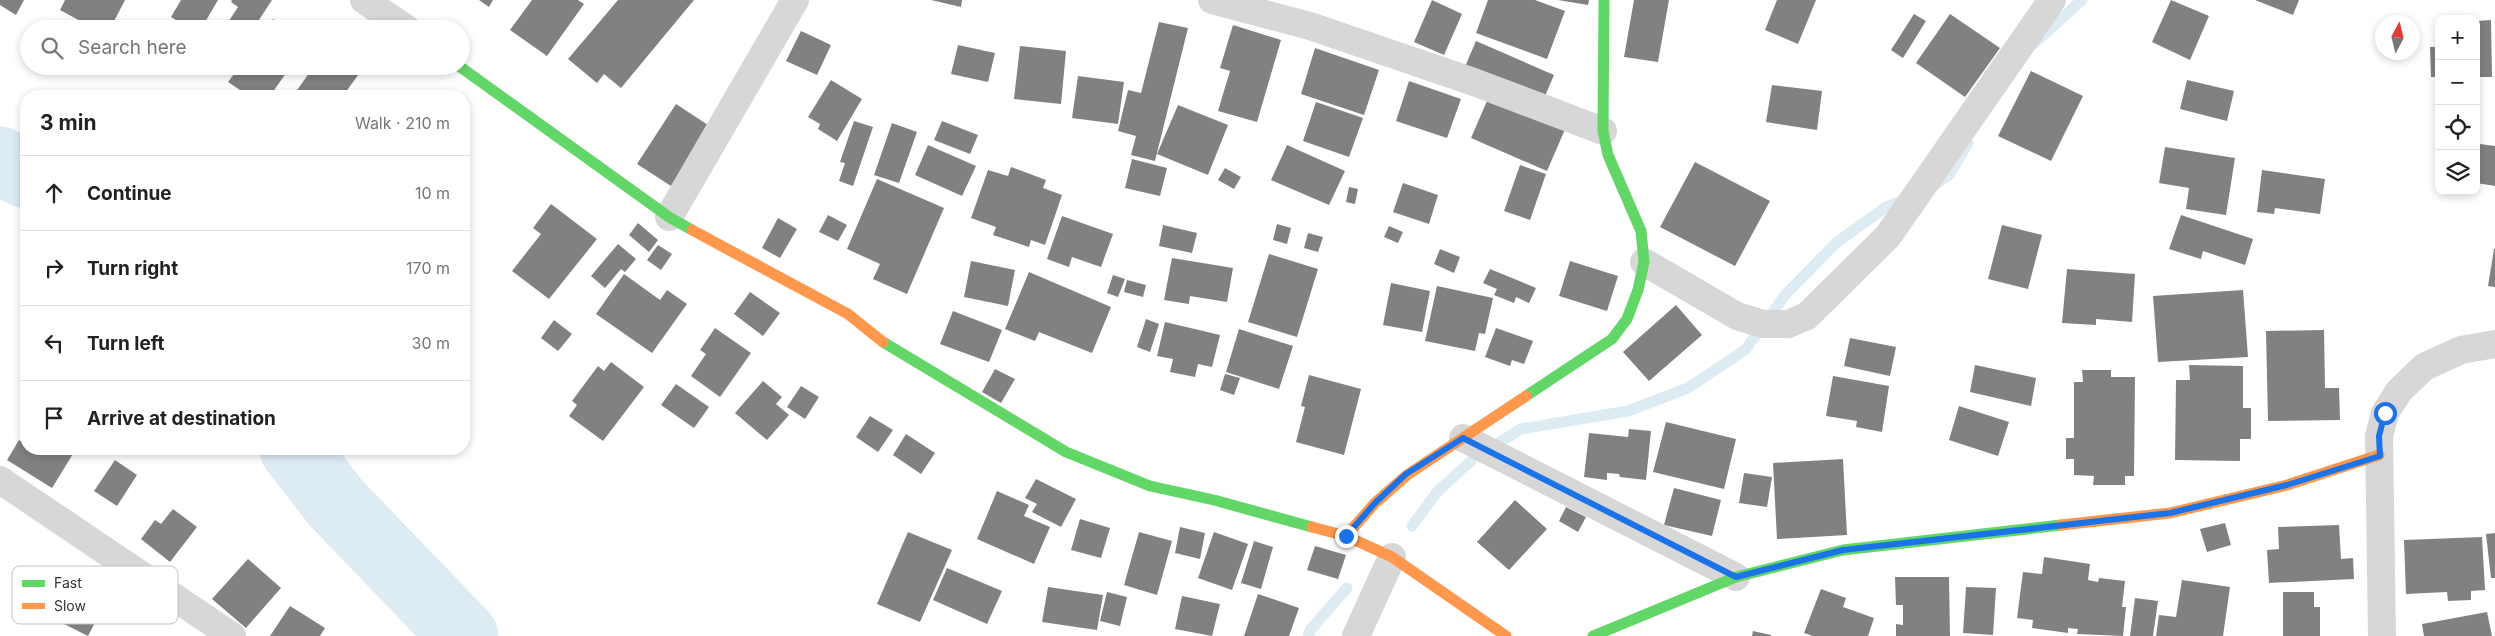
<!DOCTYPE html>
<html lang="en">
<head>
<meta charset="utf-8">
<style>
	body { margin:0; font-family:Inter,sans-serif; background:#f2f2f2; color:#222 }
	.controls { position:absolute; right:15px; top:15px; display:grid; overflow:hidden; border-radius:10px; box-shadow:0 2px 8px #0003 }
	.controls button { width:45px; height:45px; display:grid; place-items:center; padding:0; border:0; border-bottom:1px solid #e0e0e0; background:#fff; color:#222; font:25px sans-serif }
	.compass { position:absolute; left:2375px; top:15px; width:45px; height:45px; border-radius:50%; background:#fff; box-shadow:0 2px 8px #0003; rotate:7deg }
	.stop { position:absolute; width:15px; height:15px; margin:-11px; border:4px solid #1a73e8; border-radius:50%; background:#fff }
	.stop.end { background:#1a73e8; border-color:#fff; box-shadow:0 1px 5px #0008 }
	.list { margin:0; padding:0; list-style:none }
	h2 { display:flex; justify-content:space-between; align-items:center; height:65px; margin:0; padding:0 20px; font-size:21px }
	h2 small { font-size:16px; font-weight:400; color:#767676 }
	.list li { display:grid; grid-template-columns:32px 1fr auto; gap:15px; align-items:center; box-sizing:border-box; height:75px; padding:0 20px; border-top:1px solid #e0e0e0 }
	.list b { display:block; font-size:19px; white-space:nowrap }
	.list em { font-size:16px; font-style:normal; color:#767676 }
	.icon { flex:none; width:28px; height:28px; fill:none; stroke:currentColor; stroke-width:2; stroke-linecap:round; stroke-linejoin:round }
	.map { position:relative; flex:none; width:2495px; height:636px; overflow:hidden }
	.search { position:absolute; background:#fff; box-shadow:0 2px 8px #0003; left:20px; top:20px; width:450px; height:55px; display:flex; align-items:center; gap:12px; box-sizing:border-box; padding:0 18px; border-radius:28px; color:#767676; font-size:19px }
	.panel { position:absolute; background:#fff; box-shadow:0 2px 8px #0003; left:20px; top:90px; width:450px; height:365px; border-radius:20px }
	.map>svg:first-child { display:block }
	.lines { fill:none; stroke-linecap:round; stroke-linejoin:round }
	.stream { stroke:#ddebf3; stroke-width:11 }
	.river { stroke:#ddebf3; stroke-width:69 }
	.building { fill:#818181 }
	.street { stroke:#d7d7d7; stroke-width:28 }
	.fast { stroke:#63d668; stroke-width:11 }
	.slow { stroke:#ff974d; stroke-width:11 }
	.route { stroke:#1a73e8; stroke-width:6 }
	.key { fill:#fff; stroke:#c2c2c2; stroke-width:1 }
	.key-label { font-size:14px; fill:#333 }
</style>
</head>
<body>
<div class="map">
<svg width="2495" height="636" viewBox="0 0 2495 636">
	<rect width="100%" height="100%" fill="#fff"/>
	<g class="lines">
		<!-- stream -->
		<path class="stream" d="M2035,43L2082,0
			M1933,186L1949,175L1968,143
			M1495,445L1521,429L1628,411L1688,388L1745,350L1786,294L1836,243L1886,207L1908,199
			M1412,526L1438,491L1471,461
			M1308,636L1311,629L1347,588"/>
		<!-- river -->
		<path class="river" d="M0,161L26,174
			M294,449L336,503L464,636"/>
	</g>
	<!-- building -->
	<path class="building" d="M0,0H24L16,15L0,5Z
		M65,0H125L110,29H95L60,10Z
		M181,0H218L201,29H191L171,17Z
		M232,0H272L253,29H227L225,27L238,7L231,2Z
		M479,0H493L489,7Z
		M532,0H578L584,4L547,56L510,30Z
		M618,0H694L621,88L604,74L597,83L568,59Z
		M931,0H962L961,7Z
		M1432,0L1462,14L1444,55L1414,42Z
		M1488,0H1535L1565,11L1547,59L1476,33Z
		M1558,0H1589L1588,5Z
		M1634,0H1669L1658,62L1624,57Z
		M1777,0H1816L1798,44L1765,30Z
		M2171,0L2209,16L2190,60L2152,42Z
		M2255,0H2299L2293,15Z
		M1914,14L1926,21L1903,58L1891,50Z
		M1950,14L2000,48L1965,97L1916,63Z
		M273,19L287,29H266Z
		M170,20L184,29H164Z
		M2491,20L2492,77H2476V21Z
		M1159,22L1188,28L1155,161L1131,155L1136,136L1118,131L1128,90L1141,93Z
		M1233,25L1281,40L1257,122L1218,111L1230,71L1220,68Z
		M801,31L831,45L817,75L786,61Z
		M1476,41L1554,75L1542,103L1464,69Z
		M958,45L995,53L988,82L951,74Z
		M1020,46L1066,51L1061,104L1014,99Z
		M2430,47H2439V77H2431Z
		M1315,48L1379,70L1364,115L1301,94Z
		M173,66H191L187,74Z
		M240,66H291L270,96H249L228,82Z
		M314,66H354L361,71L343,96H293Z
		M2031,71L2083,96L2051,161L1998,136Z
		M1078,76L1124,82L1118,124L1072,118Z
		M831,80L862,99L837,141L818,129L820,124L808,117Z
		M2187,80L2234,91L2227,121L2180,109Z
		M1409,81L1461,99L1447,138L1396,121Z
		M1772,85L1822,91L1817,130L1766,122Z
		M1490,94L1566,127L1547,171L1471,138Z
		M1316,102L1363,118L1349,157L1303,141Z
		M676,104L711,127L671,186L637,164Z
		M1178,105L1228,125L1208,175L1157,154Z
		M854,121L873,127L853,186L839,181L845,163L840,162Z
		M942,121L978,135L970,154L934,140Z
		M892,123L917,132L899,183L874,175Z
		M2480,144L2495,146V186L2476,183Z
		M928,145L976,166L962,196L915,175Z
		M1287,145L1345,171L1329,205L1271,180Z
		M2165,147L2235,158L2226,215L2186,209L2189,188L2159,183Z
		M464,159L470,164L464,173Z
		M1132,159L1167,168L1160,196L1125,188Z
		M1695,162L1770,201L1735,266L1660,227Z
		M1520,165L1546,174L1530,220L1504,211Z
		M1011,167L1046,180L1043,188L1062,195L1045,245L1031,240L1029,247L993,235L996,227L971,218L988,170L1008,176Z
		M1225,168L1241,177L1234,189L1218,180Z
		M2262,170L2325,179L2320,214L2275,208L2274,214L2257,212Z
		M877,179L944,208L907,294L873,279L880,264L847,249Z
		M1403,183L1438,195L1429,224L1393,212Z
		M1349,187L1358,189L1355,204L1346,202Z
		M551,204L597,239L549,299L512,271L541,234L533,228Z
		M828,215L847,225L838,241L819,232Z
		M2181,215L2253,239L2245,265L2203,251L2201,259L2169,249Z
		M1062,216L1113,234L1101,267L1072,257L1069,267L1047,259Z
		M778,218L797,229L780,258L762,248Z
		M638,223L658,240L649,252L629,235Z
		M1277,224L1291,228L1287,244L1273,240Z
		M1163,225L1197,233L1192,253L1159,246Z
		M2002,225L2042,235L2028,289L1988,279Z
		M1389,226L1403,232L1398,243L1384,237Z
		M1308,233L1323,237L1318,252L1304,248Z
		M618,244L636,259L625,272L621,269L605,288L591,276Z
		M658,245L672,254L661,270L647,260Z
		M1440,249L1460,257L1454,273L1434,264Z
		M2494,249H2495V287L2488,286Z
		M1269,254L1318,269L1297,337L1248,322Z
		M1172,258L1233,268L1227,302L1190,296L1189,304L1164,300Z
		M971,261L1015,270L1008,306L964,297Z
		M1570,261L1618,276L1607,311L1559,296Z
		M1490,269L1536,288L1529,303L1516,297L1514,303L1494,295L1497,289L1483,283Z
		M2067,269L2135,274L2132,322L2096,319V325L2062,323Z
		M1029,272L1111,307L1092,353L1039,332L1035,341L1005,329Z
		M624,274L660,300L667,290L687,304L652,353L596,314Z
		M1113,275L1125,279L1118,297L1107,293Z
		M1127,280L1146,285L1143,297L1124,292Z
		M1391,283L1430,291L1422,332L1383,325Z
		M1437,286L1493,298L1485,334L1479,333L1475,351L1425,341Z
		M2243,290L2248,357L2158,362L2153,296Z
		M750,292L780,313L763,336L734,314Z
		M1676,305L1702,335L1649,381L1623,352Z
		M953,311L1002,330L989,362L940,344Z
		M1146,319L1159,324L1150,352L1137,347Z
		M554,320L572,334L558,351L541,338Z
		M1165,322L1220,335L1212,367L1198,364L1195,377L1170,372L1173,359L1157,356Z
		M715,328L751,353L720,397L691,376L706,354L700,350Z
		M1496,328L1533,341L1524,364L1512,360L1510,366L1485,357Z
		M1239,329L1293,346L1279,389L1226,372Z
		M2324,330L2325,388H2339L2340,420L2268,421L2266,331Z
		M1850,338L1896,347L1890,376L1844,366Z
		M611,362L644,387L603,441L569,416L577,405L572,401L598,366L604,371Z
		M1975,365L2036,378L2031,406L1970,392Z
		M2189,365L2243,366V408H2251V439H2240V461L2175,460L2176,380H2190Z
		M995,369L1015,379L1001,403L982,392Z
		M2082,370H2111V377H2135L2134,476H2125V485H2093L2094,476L2074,475V459H2066V438H2074V382H2083Z
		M1225,374L1240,378L1234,395L1220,390Z
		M1309,375L1361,389L1344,455L1296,442L1305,407L1301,406Z
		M1833,376L1889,386L1882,432L1856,427L1857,421L1826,416Z
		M763,381L782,397L776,404L789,415L767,440L735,413Z
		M676,384L709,407L694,428L661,405Z
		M801,386L819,397L805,419L787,407Z
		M1959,406L2009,422L1998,456L1949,440Z
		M870,416L893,430L878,452L856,437Z
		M1666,422L1736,439L1724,489L1653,472Z
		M1629,429L1651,431L1646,480L1620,477L1619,474L1607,473V480L1584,477L1589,433L1628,437Z
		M906,434L935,453L921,474L893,455Z
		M19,440L26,445V449H76L52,488L7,460Z
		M1843,459L1847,535L1777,539L1773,463Z
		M115,460L137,475L117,506L94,491Z
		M1744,473L1772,477L1767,507L1739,503Z
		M1036,479L1076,499L1061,527L1032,512L1037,504L1025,498Z
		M1674,488L1721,500L1712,536L1664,525Z
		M997,491L1029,505L1024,516L1050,527L1034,564L977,539Z
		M1515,500L1547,529L1509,570L1477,542Z
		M1566,507L1586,517L1578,532L1559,521Z
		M173,509L197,527L170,562L141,539L155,520L161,524Z
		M1080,519L1110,528L1101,558L1071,550Z
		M2225,523L2231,545L2207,552L2200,529Z
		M2339,525L2341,559L2353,558L2354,579L2269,583L2267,550L2279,549L2278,527Z
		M1180,527L1205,533L1200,559L1175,553Z
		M908,532L952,550L920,622L877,604Z
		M1139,532L1172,541L1157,595L1124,585Z
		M1214,532L1248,544L1232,590L1198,578Z
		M2495,533V578H2491L2486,534Z
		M2482,537L2485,590L2471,591V600L2448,601L2447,592L2406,594L2404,540Z
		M1254,541L1273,547L1261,589L1241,583Z
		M1315,546L1346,555L1338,579L1307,570Z
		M2044,557L2090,564L2088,580L2098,582L2099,578L2125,581L2122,607H2126L2123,636L2077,634L2078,629L2068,628V633L2032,628L2033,620L2017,618L2023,572L2042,574Z
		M248,559L281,588L246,628L212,599Z
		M947,568L1002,591L987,624L933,600Z
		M1895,577H1949L1950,636H1896V624L1903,625V605H1896Z
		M2182,580L2230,587L2223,636H2156L2159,615L2176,617Z
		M49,587L100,613L88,636L36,610Z
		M1048,587L1103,595L1097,630L1042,622Z
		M1966,587L1996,588L1993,635L1963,633Z
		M1821,589L1846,598L1843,607L1874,618L1868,636H1813L1804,633Z
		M1107,592L1127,597L1120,626L1100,621Z
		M2283,592H2314V607H2320V636H2283Z
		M1258,594L1299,608L1289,636H1244Z
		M1182,596L1220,604L1212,636L1175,629Z
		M2135,598L2158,601L2153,636H2130Z
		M290,606L325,628L320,636H270Z
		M2487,612L2492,636H2424L2422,624Z
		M1753,631L1771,635V636H1752Z"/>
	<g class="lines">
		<!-- street -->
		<path class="street" d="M364,0L407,29
			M1212,0L1310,26L1471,81L1603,131
			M669,217L795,0
			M1644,262L1737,316L1763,324H1788L1807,316L1888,236L2052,0
			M1463,438L1736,577
			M0,480L232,636
			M1356,636L1392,557
			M2382,636L2379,436L2385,413L2399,391L2424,367L2461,350L2495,344"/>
		<!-- fast -->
		<path class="fast" d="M459,66L669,217L692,230
			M883,342L1066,452L1150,486L1214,500L1312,527
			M1526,396L1612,339L1627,319L1638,290L1644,262L1641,231L1608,155L1603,131L1604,0
			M1593,636L1736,577L1843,550L2061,525"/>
		<!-- slow -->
		<path class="slow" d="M692,230L848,314L883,342
			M2061,525L2170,513L2287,485L2379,455
			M1312,527L1346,536L1392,557L1506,636
			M1346,536L1375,503L1407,475L1526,396"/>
	</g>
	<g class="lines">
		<!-- route -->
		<path class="route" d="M1346,536L1375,503L1406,474L1463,438L1736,577L1843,550L2170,513L2287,485L2380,456L2379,436L2385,413"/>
	</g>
	<!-- legend -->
	<rect x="12" y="566" width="166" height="58" rx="8" class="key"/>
	<rect x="22" y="580" width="23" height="7" fill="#63d668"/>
	<rect x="22" y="603" width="23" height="6" fill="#ff974d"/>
	<g class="key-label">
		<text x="54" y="588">Fast</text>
		<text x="54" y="611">Slow</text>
	</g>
</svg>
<div class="controls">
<button>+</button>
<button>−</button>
<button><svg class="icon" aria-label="locate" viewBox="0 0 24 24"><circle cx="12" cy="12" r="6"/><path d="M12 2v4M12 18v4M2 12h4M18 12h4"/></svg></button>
<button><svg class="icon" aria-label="layers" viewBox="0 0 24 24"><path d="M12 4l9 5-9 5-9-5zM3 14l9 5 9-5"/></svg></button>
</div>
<svg class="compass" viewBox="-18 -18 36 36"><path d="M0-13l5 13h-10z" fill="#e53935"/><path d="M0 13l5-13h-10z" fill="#767676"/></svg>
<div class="stop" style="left:2385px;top:413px"></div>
<div class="stop end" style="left:1346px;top:536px"></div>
<div class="search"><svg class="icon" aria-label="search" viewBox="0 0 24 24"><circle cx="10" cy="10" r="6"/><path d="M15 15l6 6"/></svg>Search here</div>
<section class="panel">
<h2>3 min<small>Walk · 210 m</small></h2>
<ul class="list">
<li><svg class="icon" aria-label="ahead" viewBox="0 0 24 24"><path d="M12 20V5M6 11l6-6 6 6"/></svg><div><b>Continue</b></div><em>10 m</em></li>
<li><svg class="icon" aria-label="right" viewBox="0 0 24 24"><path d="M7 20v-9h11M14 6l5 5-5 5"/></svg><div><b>Turn right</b></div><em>170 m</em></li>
<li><svg class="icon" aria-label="left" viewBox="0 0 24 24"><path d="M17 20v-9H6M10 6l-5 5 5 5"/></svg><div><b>Turn left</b></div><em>30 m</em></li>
<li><svg class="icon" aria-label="arrive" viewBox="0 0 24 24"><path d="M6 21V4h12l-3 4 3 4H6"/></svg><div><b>Arrive at destination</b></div></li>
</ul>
</section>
</div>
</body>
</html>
